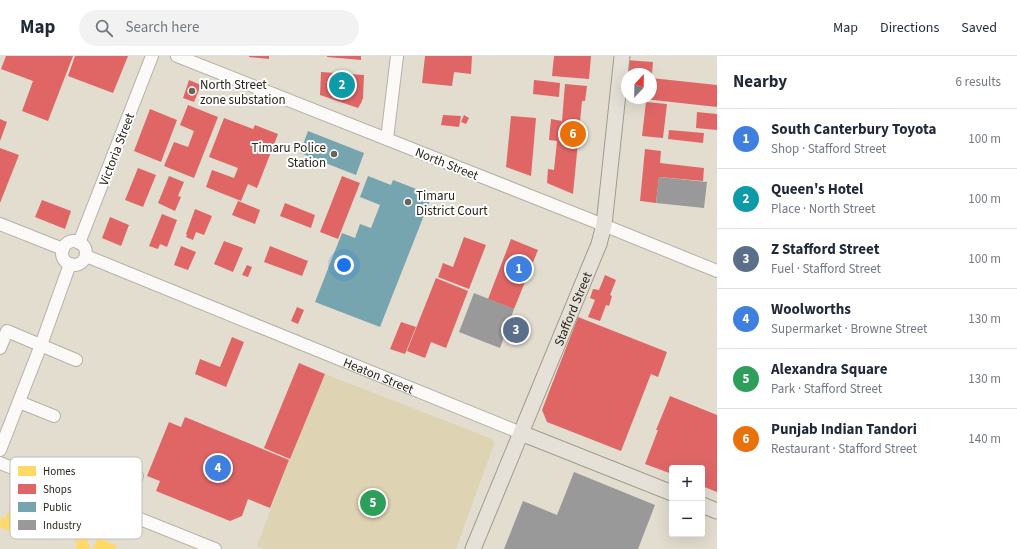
<!DOCTYPE html>
<html lang="en">
<head>
<meta charset="utf-8">
<style>
	body { margin:0; font-family:"Source Sans 3",sans-serif; background:#f2f2f3; color:#1f2937 }
	.controls { position:absolute; right:12px; bottom:12px; display:grid; overflow:hidden; border-radius:4px; box-shadow:0 4px 16px #0002 }
	.controls button { width:36px; height:36px; display:grid; place-items:center; padding:0; border:0; border-bottom:1px solid #e0e1e3; background:#fff; color:#1f2937; font:20px sans-serif }
	.compass { position:absolute; left:621px; top:12px; width:36px; height:36px; border-radius:50%; background:#fff; box-shadow:0 4px 16px #0002; rotate:22deg }
	.you { position:absolute; left:344px; top:209px; width:14px; height:14px; margin:-10px; border:3px solid #fff; border-radius:50%; background:#1a73e8; box-shadow:0 0 0 6px #1a73e833 }
	.badge { display:grid; place-items:center; width:26px; height:26px; border-radius:50%; background:#db2777; color:#fff; font-size:13px; font-weight:700 }
	.pin { position:absolute; translate:-50% -50%; border:2px solid #fff; box-shadow:0 1px 4px #0006 }
	.list { margin:0; padding:0; list-style:none }
	h2 { display:flex; justify-content:space-between; align-items:center; height:52px; margin:0; padding:0 16px; font-size:17px }
	h2 small { font-size:13px; font-weight:400; color:#747a83 }
	.list li { display:grid; grid-template-columns:26px 1fr auto; gap:12px; align-items:center; box-sizing:border-box; height:60px; padding:0 16px; border-top:1px solid #e0e1e3 }
	.list b { display:block; font-size:15px; white-space:nowrap }
	.list p { margin:0; font-size:13px; white-space:nowrap; color:#747a83 }
	.list em { font-size:13px; font-style:normal; color:#747a83 }
	.icon { flex:none; width:22px; height:22px; fill:none; stroke:currentColor; stroke-width:2; stroke-linecap:round; stroke-linejoin:round }
	.map { position:relative; flex:none; width:717px; height:493px; overflow:hidden }
	header { display:flex; align-items:center; gap:24px; box-sizing:border-box; height:56px; padding:0 20px; background:#fff; border-bottom:1px solid #e0e1e3 }
	header strong { font-size:19px }
	nav { display:flex; gap:22px; margin-inline-start:auto; font-size:14px }
	.search { width:280px; height:36px; background:#f2f2f3; display:flex; align-items:center; gap:10px; box-sizing:border-box; padding:0 14px; border-radius:22px; color:#747a83; font-size:15px }
	main { display:flex }
	aside { flex:1; background:#fff }
	.map>svg:first-child { display:block }
	.green { fill:#ded3b2 }
	.homes { fill:#ffd966 }
	.shops { fill:#e06666 }
	.public { fill:#76a5af }
	.industry { fill:#999 }
	.lines { fill:none; stroke-linecap:round; stroke-linejoin:round }
	.minor-casing { stroke:#b5b1a6; stroke-width:14 }
	.major-casing { stroke:#a29c89; stroke-width:17 }
	.minor { stroke:#fbfaf8; stroke-width:12 }
	.major { stroke:#e5e1d9; stroke-width:15 }
	.poi-dot { fill:#6a655b; stroke:#fff; stroke-width:1.5 }
	.labels { text-anchor:middle; stroke-width:4; stroke-linejoin:round; paint-order:stroke }
	.poi-label { font-size:13px; fill:#29251c; stroke:#fff; text-anchor:start }
	.street-label { font-size:13px; fill:#29251c; stroke:#fff }
	.key { fill:#fff; stroke:#bfbebb; stroke-width:1 }
	.key-label { font-size:11px; fill:#29251c }
</style>
</head>
<body>
<header>
<strong>Map</strong>
<div class="search"><svg class="icon" aria-label="search" viewBox="0 0 24 24"><circle cx="10" cy="10" r="6"/><path d="M15 15l6 6"/></svg>Search here</div>
<nav><a>Map</a><a>Directions</a><a>Saved</a></nav>
</header>
<main>
<div class="map">
<svg width="717" height="493" viewBox="0 0 717 493">
	<rect width="100%" height="100%" fill="#e2ddcf"/>
	<!-- green -->
	<path class="green" d="M325,318L492,383L494,388L456,493H264L257,490L290,403Z"/>
	<!-- homes -->
	<path class="homes" d="M9,454L26,461L22,468L26,470L21,480L0,471L1,461L5,463Z
		M80,465L94,472L87,488L90,489L89,493H75L78,487L76,485L73,484Z
		M98,482L117,490L116,493H93Z"/>
	<!-- shops -->
	<path class="shops" d="M6,0H73L48,65L22,55L33,25L1,13Z
		M75,0H128L113,37L68,20Z
		M249,0H269V3L249,1Z
		M327,0H361V4L327,1Z
		M425,0H472L471,18L454,16L452,30L422,27Z
		M554,0H591L589,23L552,20Z
		M626,4L653,6L652,18H627V41H623Z
		M321,16L364,19L363,42L361,47L358,52L320,39Z
		M651,22L717,29V51L644,43V42H651Z
		M189,24L201,29L194,46L183,42Z
		M534,24L560,27L559,41L533,38Z
		M565,28L587,30L585,45H582L573,138L547,127L548,113L554,114L557,85L549,84L551,63L562,65Z
		M646,46L667,48L663,82L642,80Z
		M188,49L218,61L194,122L164,110L174,86L188,91L194,75L180,69Z
		M150,53L177,64L161,106L134,95Z
		M697,56L717,58V74L696,72Z
		M443,59L461,60L459,71L441,69Z
		M464,59L469,62L466,68L461,66Z
		M511,60L536,62L531,120L506,111Z
		M224,62L253,73L255,69L278,78L257,132L248,128L241,145L206,131L212,114L234,122L238,112L209,101Z
		M0,63L7,66L0,85Z
		M669,74L704,77L703,87L668,83Z
		M0,92L19,99L0,147Z
		M645,93L661,95L660,107L704,112L703,125L659,121L656,147L640,145Z
		M138,112L156,119L143,151L125,144Z
		M169,120L184,126L178,140L181,141L175,155L158,147Z
		M342,120L360,127L338,183L320,176Z
		M42,144L71,155L65,173L35,161Z
		M238,145L260,154L255,168L232,159Z
		M285,147L315,159L311,172L280,160Z
		M195,153L212,160L204,179L196,176L193,184L186,181L187,179L186,178Z
		M162,158L177,164L167,191L160,188L158,193L149,190Z
		M110,161L129,169L121,190L102,182Z
		M464,181L486,189L469,233L438,221L443,207L453,211Z
		M511,183L538,194L514,253L488,243Z
		M224,185L243,192L233,216L214,208Z
		M181,190L196,196L188,214L174,209Z
		M270,190L308,205L302,220L264,206Z
		M247,209L252,211L248,221L242,219Z
		M605,219L616,224L610,239L612,240L609,250L606,249L600,265L588,261L595,244L590,242L593,233L599,234Z
		M436,222L468,235L446,292L431,286L425,302L407,295Z
		M297,251L304,254L298,268L291,265Z
		M578,261L667,296L658,321L651,318L621,395L547,366L542,354Z
		M401,266L416,271L405,298L390,293Z
		M232,281L244,286L226,331L195,318L200,303L220,311Z
		M299,307L325,318L290,403L264,392Z
		M670,340L717,359V436L702,430V412H672V418L645,408L658,374H656Z
		M185,361L289,404L270,452L248,443L242,460L230,465L156,435L160,425L147,420L169,366L181,371Z"/>
	<!-- public -->
	<path class="public" d="M308,75L364,97L356,119L300,97Z
		M368,120L391,129L393,124L432,139L380,271L315,246L342,177L355,182L360,168L371,172L380,149L360,141Z"/>
	<!-- industry -->
	<path class="industry" d="M659,121L707,126L704,152L656,147Z
		M474,237L514,253L500,292L459,276Z
		M574,416L655,449L638,493H504L523,445L557,459Z"/>
	<g class="lines">
		<!-- minor casing -->
		<g class="minor-casing">
			<g id="minor">
				<path d="M177,0L586,162L717,215"/>
				<path d="M387,83L397,0"/>
				<path d="M0,168L63,193"/>
				<circle cx="74" cy="197" r="12"/>
				<path d="M79,187L152,0"/>
				<path id="s1" d="M86,200L521,377"/>
				<path d="M0,292L7,275L76,304"/>
				<path d="M19,346L54,360"/>
				<path d="M0,394L41,289L70,208"/>
				<path d="M0,407L215,493"/>
				<path d="M124,457L137,420"/>
			</g>
		</g>
		<!-- major casing -->
		<g class="major-casing">
			<g id="major">
				<path d="M521,377L672,437"/>
				<path d="M702,449L717,455"/>
				<path id="s2" d="M473,493L599,188L604,169L622,0"/>
			</g>
		</g>
		<!-- minor -->
		<use href="#minor" class="minor"/>
		<!-- major -->
		<use href="#major" class="major"/>
	</g>
	<!-- markers -->
	<g class="poi-dot">
		<circle cx="192" cy="35" r="4"/>
		<circle cx="334" cy="98" r="4"/>
		<circle cx="408" cy="146" r="4"/>
	</g>
	<g class="labels">
		<!-- poi labels -->
		<g class="poi-label">
			<text x="200" y="33">North Street<tspan x="200" dy="15">zone substation</tspan></text>
			<text x="326" y="96" text-anchor="end">Timaru Police<tspan x="326" dy="15">Station</tspan></text>
			<text x="416" y="144">Timaru<tspan x="416" dy="15">District Court</tspan></text>
		</g>
		<!-- street labels -->
		<g class="street-label">
			<text transform="translate(116 93) rotate(-69)" y="5">Victoria Street</text>
			<text transform="translate(447 107) rotate(22)" y="5">North Street</text>
			<text dy="5" stroke="none"><textPath href="#s2" startOffset="260">Stafford Street</textPath></text>
			<text dy="5" stroke="none"><textPath href="#s1" startOffset="316">Heaton Street</textPath></text>
		</g>
	</g>
	<!-- legend -->
	<rect x="10" y="401" width="132" height="82" rx="6" class="key"/>
	<rect x="18" y="410" width="18" height="10" fill="#ffd966"/>
	<rect x="18" y="428" width="18" height="10" fill="#e06666"/>
	<rect x="18" y="446" width="18" height="10" fill="#76a5af"/>
	<rect x="18" y="464" width="18" height="10" fill="#999"/>
	<g class="key-label">
		<text x="43" y="419">Homes</text>
		<text x="43" y="437">Shops</text>
		<text x="43" y="455">Public</text>
		<text x="43" y="473">Industry</text>
	</g>
</svg>
<div class="controls">
<button>+</button>
<button>−</button>
</div>
<svg class="compass" viewBox="-18 -18 36 36"><path d="M0-13l5 13h-10z" fill="#e53935"/><path d="M0 13l5-13h-10z" fill="#747a83"/></svg>
<div class="you"></div>
<div class="pin badge" style="left:519px;top:213px;background:#3f7fe0">1</div>
<div class="pin badge" style="left:342px;top:29px;background:#0f9aa8">2</div>
<div class="pin badge" style="left:516px;top:274px;background:#5c6f8a">3</div>
<div class="pin badge" style="left:218px;top:412px;background:#3f7fe0">4</div>
<div class="pin badge" style="left:373px;top:447px;background:#2e9e5b">5</div>
<div class="pin badge" style="left:573px;top:78px;background:#e8710a">6</div>
</div>
<aside>
<h2>Nearby<small>6 results</small></h2>
<ul class="list">
<li><span class="badge" style="background:#3f7fe0">1</span><div><b>South Canterbury Toyota</b><p>Shop · Stafford Street</p></div><em>100 m</em></li>
<li><span class="badge" style="background:#0f9aa8">2</span><div><b>Queen's Hotel</b><p>Place · North Street</p></div><em>100 m</em></li>
<li><span class="badge" style="background:#5c6f8a">3</span><div><b>Z Stafford Street</b><p>Fuel · Stafford Street</p></div><em>100 m</em></li>
<li><span class="badge" style="background:#3f7fe0">4</span><div><b>Woolworths</b><p>Supermarket · Browne Street</p></div><em>130 m</em></li>
<li><span class="badge" style="background:#2e9e5b">5</span><div><b>Alexandra Square</b><p>Park · Stafford Street</p></div><em>130 m</em></li>
<li><span class="badge" style="background:#e8710a">6</span><div><b>Punjab Indian Tandori</b><p>Restaurant · Stafford Street</p></div><em>140 m</em></li>
</ul>
</aside>
</main>
</body>
</html>
